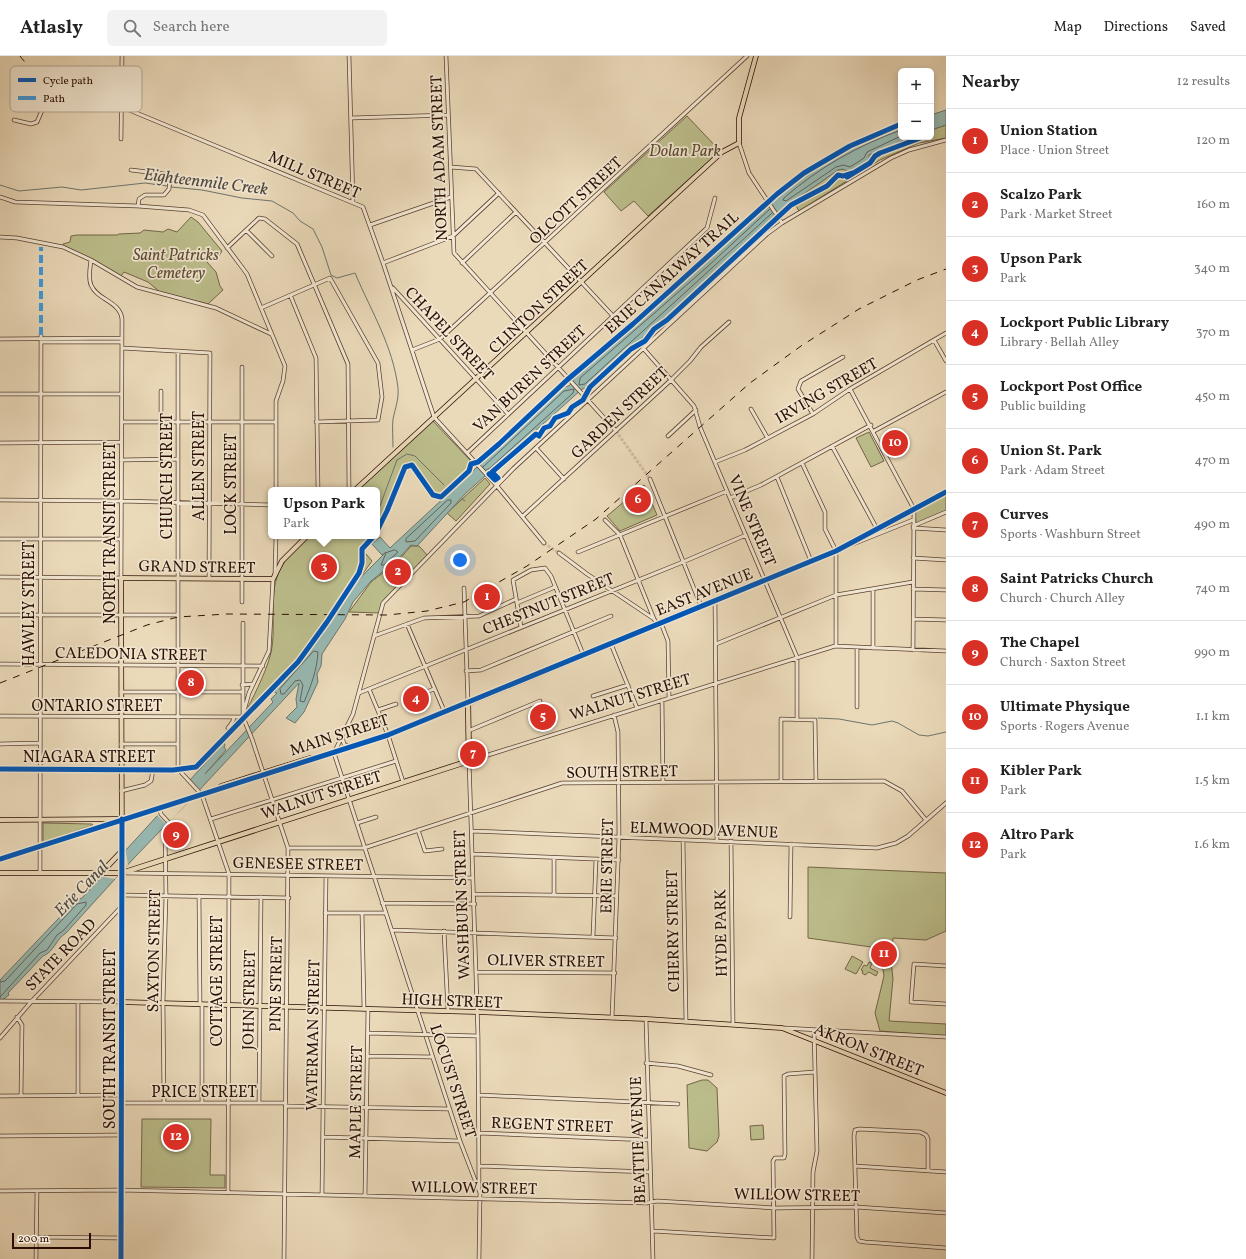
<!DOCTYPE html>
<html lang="en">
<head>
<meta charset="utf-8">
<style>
	body { margin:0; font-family:Vollkorn,serif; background:#f2f2f2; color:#222 }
	.controls { position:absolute; right:12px; top:12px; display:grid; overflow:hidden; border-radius:6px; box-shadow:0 2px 6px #0003 }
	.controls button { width:36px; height:36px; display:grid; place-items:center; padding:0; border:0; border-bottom:1px solid #e0e0e0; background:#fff; color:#222; font:20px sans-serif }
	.scale { position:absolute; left:12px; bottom:10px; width:79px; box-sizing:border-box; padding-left:4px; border:2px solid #2a0e03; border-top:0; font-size:11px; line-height:14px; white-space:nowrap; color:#2a0e03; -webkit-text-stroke:3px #f2e7d2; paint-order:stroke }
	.you { position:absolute; left:460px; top:504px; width:14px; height:14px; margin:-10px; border:3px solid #fff; border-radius:50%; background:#1a73e8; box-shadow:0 0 0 6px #1a73e833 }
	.badge { display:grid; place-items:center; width:26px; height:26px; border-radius:50%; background:#d93025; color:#fff; font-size:13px; font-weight:700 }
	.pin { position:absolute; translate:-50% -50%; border:2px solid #fff; box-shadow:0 1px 4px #0006 }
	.popup { position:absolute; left:268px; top:431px; width:112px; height:52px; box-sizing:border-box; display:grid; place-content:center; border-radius:6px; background:#fff; filter:drop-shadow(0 1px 3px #0005); font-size:13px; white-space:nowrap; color:#767676 }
	.popup b { font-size:15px; color:#222 }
	.popup::after { content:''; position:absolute; left:50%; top:100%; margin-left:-8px; border:8px solid transparent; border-top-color:#fff }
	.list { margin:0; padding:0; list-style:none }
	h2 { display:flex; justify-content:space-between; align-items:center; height:52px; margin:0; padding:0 16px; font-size:17px }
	h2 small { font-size:13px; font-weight:400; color:#767676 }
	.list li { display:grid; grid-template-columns:26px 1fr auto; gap:12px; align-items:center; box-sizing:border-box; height:64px; padding:0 16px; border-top:1px solid #e0e0e0 }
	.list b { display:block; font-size:15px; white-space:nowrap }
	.list p { margin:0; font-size:13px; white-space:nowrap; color:#767676 }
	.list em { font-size:13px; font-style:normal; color:#767676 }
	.icon { flex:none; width:22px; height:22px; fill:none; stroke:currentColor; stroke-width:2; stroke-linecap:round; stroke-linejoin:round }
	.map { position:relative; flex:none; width:946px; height:1203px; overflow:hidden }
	header { display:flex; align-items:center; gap:24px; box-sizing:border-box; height:56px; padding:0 20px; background:#fff; border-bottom:1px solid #e0e0e0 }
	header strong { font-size:19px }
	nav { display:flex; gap:22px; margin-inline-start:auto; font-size:14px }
	.search { width:280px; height:36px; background:#f2f2f2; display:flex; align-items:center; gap:10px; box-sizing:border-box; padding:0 14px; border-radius:6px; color:#767676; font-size:15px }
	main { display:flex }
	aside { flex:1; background:#fff }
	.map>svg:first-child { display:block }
	.green { fill:#bcbe8c; stroke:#736648 }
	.water { fill:#98bab3; stroke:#6c756d }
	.pier { fill:#ebdaba }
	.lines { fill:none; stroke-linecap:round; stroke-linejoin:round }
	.shore { stroke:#61645b; stroke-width:1 }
	.stream { stroke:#6c756d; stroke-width:1 }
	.minor-tunnel { stroke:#cebb9f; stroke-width:3; stroke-dasharray:3 1.5; stroke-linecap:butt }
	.minor-casing { stroke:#5a4131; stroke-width:4.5 }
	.major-casing { stroke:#2a0e03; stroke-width:5.5 }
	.highway-casing { stroke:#2a0e03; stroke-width:6 }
	.minor { stroke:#f2e7d2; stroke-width:3 }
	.major { stroke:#ebdaba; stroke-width:4 }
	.highway { stroke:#ebdaba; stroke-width:4.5 }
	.rail { stroke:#2a0e03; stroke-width:1; stroke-dasharray:7 7; stroke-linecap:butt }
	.quiet { stroke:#3d9add; stroke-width:4; stroke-dasharray:8 4; stroke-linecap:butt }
	.cycleway-casing { stroke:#f2e7d2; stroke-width:8 }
	.cycleway { stroke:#0057b8; stroke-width:5 }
	.labels { text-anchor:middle; stroke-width:3.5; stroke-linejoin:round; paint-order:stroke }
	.park-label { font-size:16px; font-style:italic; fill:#5d4c33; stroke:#f2e7d2 }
	.street-label { font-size:16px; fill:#2a0e03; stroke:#f2e7d2 }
	.water-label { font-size:17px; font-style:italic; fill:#504a41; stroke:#f2e7d2 }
	.key { fill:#f2e7d2; stroke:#b6a694; stroke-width:1 }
	.key-label { font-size:11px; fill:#2a0e03 }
</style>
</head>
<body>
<header>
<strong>Atlasly</strong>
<div class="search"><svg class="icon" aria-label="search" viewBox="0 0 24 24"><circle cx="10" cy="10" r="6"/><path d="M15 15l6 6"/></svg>Search here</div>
<nav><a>Map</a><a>Directions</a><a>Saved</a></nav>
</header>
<main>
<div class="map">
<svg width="946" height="1203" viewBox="0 0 946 1203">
	<rect width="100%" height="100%" fill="#ebdaba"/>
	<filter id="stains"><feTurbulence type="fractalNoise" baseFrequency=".005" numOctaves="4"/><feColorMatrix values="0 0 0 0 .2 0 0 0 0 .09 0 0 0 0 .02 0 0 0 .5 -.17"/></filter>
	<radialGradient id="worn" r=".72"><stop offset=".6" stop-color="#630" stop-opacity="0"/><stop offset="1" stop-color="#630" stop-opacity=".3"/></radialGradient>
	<!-- green -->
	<path class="green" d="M687,60L720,95L648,160L634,145L621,155L604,136Z
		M946,69V82L919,87L880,104L799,155L793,145L838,114L843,113L884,91L912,81H931V74Z
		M191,161L198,166L222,195L219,200L213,197L207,206L216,216L220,230L223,234L208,248L160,236L148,226L124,216L121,220L73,194L64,191L63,188L70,186L71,180L77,179H117L119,178L140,177L144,174L163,176L168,173L177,176Z
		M431,363L470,404L468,412L437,444L414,408L411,406L406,408L387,454L377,471V434H356Z
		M869,376L884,405L871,411L856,382Z
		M485,422L490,428L456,465L447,457Z
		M644,429L657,459L620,475L607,460Z
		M946,439V455L916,468L915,455Z
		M309,480H373L361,492L372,505C332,560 304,614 247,653C255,638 270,608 272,591C276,563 267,531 284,507C290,496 300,488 309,480Z
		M411,490H419L428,500L383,546L380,557L349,556L371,526L397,506Z
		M43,767L92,768L93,769L43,786Z
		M808,811L946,817V875L926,884L893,882L891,905L893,923L889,965L946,968V980L880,975L875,957L884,920L882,907L871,891L808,882Z
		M852,900L863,906L856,918L845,913Z
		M869,906L872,907L870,912L878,916L876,920L869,916L865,919L862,917L863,915L861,914L864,909L867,910Z
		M702,1024H708L717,1032L719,1080L717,1086L707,1095L689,1092L687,1029Z
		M142,1063H211L210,1119H225V1132L141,1131Z
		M763,1069L764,1083L751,1084L750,1070Z"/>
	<!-- water -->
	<path class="water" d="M946,54V69L931,74V59Z
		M901,69V81H911L869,99V104L849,116L843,113L838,114L788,149L587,332L582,333L466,437L417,490L411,489L396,505L371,525L353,546L345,563L322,598L321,610L317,618L318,626L304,656L295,667L286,662L297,651L296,643L299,627L192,742L134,802L66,877C56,883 54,896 43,900L8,937L9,939L0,946V924L75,845L82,842L222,689L224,687L225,689L224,691L226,694L205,718L273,646L271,643L277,637L272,635L300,607L353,530L367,515L386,496L382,499L372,488L380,481L390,492L563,331L569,330L576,320L793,128L855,89Z"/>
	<!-- pier -->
	<path class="pier" d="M189,723L200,733L167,769L156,758Z
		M125,791L128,809L115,823L98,820Z"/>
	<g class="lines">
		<!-- shore -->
		<path class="shore" d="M901,74C859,89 818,112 784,142L783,144L786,145L836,111L843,109L850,111L864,102L867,96L901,80
			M770,153L706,212L580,322L579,329L585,328L772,157
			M483,411L564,335L574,333L573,337L490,412L486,414
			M448,444H451V447L415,485L406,486V483Z
			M395,494L398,496L384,509H381L386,497Z
			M314,595L318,596C317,614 311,630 304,646L300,645L303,629L300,624L295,625L284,638H281L280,633Z
			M0,926L5,925L77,848L86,846V849L64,874L57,879L47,894L40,897L0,941"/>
		<!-- stream -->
		<path class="stream" d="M0,129L19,135L62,131L81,134L145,127L167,130
			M171,131L202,134L242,142L272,145L293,157L300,165L313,173L322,191L331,219L337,222L355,217C371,255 393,290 398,332C399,343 395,353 393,363C392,371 393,382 393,391
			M397,404L407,398L415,400L444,429
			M462,443L465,445
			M377,458L397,404
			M818,662L839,663L872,669L892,665L898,667L919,679L928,680L946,676"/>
		<!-- minor-tunnel -->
		<path class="minor-tunnel" d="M616,375L650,423
			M544,487L559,497"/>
		<!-- minor casing -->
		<g class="minor-casing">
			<path id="minor" d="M349,0L353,146
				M446,0L454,197L616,375
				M351,62L448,59
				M14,64L31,68L37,66L54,26L57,24L363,151L383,207L434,361L497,430L544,487
				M121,83L122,0
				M739,87L749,117L782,167
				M451,111L476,113L613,260
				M131,114L164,118L170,123L169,133L164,139H145L139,143L138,150
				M0,141L15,146L138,150L189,154L203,159L247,218L285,310L283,325L276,345V434
				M370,169L451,141
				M246,174L272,200
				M0,181L17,182L63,191L91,204L137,231L216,252L271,278
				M227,192L259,162L265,163L297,188L348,308L349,434
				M383,207L453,180L499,137
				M462,207L516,156
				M393,232L508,358
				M291,241L316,302L318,434
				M261,252L330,222L378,307L382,341L378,364L316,366
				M0,283L121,282
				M934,284L946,305
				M41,286H121
				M122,292L210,297L209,522
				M643,292L694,350L700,371L797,601V664
				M412,294L440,283L747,0
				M178,295V713
				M850,333L914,453L913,594
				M161,335V366
				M0,338H121
				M751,353L767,381
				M813,358L798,333L801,325L843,301
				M122,366H275
				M874,375L946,336
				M668,380L696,354
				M0,387L121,386
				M832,390L877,473
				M536,392L564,423
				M467,397L707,172L715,142
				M121,404L178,403
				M715,406L745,394L813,358L850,333L946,277
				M802,407L825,456V473L836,495V590
				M777,421L811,505
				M650,423L701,550
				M730,442L761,429L871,369
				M0,444L121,445L271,449
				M523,460L671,324L690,305L701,291L729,266
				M605,464L620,479L654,563
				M913,470L946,456
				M913,472L946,474
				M0,483H120
				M853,488L913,464
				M578,496L727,435
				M559,497L587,518L654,563L657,568
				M913,502L946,504
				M275,518L276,480
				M0,521L121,522L122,263C120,245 97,244 91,229C88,222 90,212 91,204
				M464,532L468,647
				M873,533V592
				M913,533L946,534
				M715,544L717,785
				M242,546V311
				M517,547L555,531
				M0,559H178
				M913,563L946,564
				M243,567V661L252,683L288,792L284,1203
				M661,567L668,585L669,641
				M407,568L445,657
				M521,571L513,524L531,514L545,512L551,520L583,598
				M374,580L424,562L479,560L516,543
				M611,588L637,652
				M716,588L836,539L913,526
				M0,608L263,610
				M466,615L481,614L611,560
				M242,629L253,628
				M369,633L388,679L403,726
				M121,636H242
				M359,637L683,506L746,479
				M424,637L434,633
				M593,640L628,629
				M662,644L663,727
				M857,651V591
				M378,654L396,648
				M244,655L249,637L269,595L273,523
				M0,660L243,661
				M228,672L233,665L234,661
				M468,675L540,645
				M342,681L344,688L351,692
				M0,688L40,687
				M121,688H178
				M0,713L173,714L196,711L210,695
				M178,713L202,739L229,818L228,1137
				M781,725V663L815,664L816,725
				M121,735L145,729L151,725L153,714
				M159,751L161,758L171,769L165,776L166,839L163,947L164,1046
				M211,763L396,705
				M357,767L376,761
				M418,774L425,795L442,793
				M472,775L877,792L896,787L908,780L946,747
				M683,784L686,966
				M731,785L733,968
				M288,792H364L562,727L884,725L902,735L926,764
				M472,798L619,804
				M40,817L41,279
				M126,817L473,822
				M474,838L617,840
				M122,839L289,842
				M554,839V802
				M199,840L200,948
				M382,847L475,848
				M325,857H386
				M362,857L364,953
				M790,861L791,788
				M392,874L616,882
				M444,875L448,955
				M593,881L596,803
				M946,910L914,908L911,946L946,948
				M476,916L615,917
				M0,945L121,946
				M78,946V1039
				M202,948V1046
				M17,961L22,969L21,1040
				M612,962L619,781L618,676L614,659
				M646,963L653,1203
				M784,972L946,981
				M368,977L478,980
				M0,982L31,946L122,850
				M368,1000L433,1001
				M646,1007L678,1010L711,1019
				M479,1039L678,1048
				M0,1040L122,1039
				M122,1047H286
				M259,1047L261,841
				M287,1050L450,1053
				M479,1077L649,1084
				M0,1080L121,1079
				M323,1081L460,1085
				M479,1110L650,1116
				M855,1110L946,1116
				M928,1114V1083L926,1079L920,1076L860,1073L855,1074L854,1080L857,1181L859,1185L865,1186L946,1192
				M479,1134L478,980L469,705L835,590L946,595
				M0,1135L121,1134L647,1147L657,1145L775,1152L856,1151L946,1157
				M322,1138L326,820
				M365,1140L368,953
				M653,1175L774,1182L773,1105L775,1102H784L785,1098L784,1020L788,1018L815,1016
				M36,1181L121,1182
				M36,1203L37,1135
				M479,1203L480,1137L460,1085L334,697L353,658L383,547L513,413L767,178L782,167L891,102L909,94L946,84
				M812,1203L813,1116L817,1095L814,974"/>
		</g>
		<!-- major casing -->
		<g class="major-casing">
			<path id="major" d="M355,434L722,96L739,87V62L756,0
				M221,730L310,702
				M0,764L117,763
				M0,803L334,697L388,679L468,647
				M122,817L121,522L273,523L282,505L307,480
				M121,946L478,956L646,963L782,972L946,1037"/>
		</g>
		<!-- highway casing -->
		<g class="highway-casing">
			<path id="highway" d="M102,816L122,795
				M0,817H122L469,705L468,647L836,495L946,436
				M121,1203L122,817"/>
		</g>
		<!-- minor -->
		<use href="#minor" class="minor"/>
		<!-- major -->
		<use href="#major" class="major"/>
		<!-- highway -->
		<use href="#highway" class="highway"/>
		<!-- rail -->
		<path class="rail" d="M20,0C33,18 55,24 75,33
			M0,627L147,569L178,561L227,558L387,559L427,555L464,546L527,510L596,463L750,327L801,290L859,253L917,224L946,213"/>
		<!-- quiet -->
		<path class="quiet" d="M41,279V191"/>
		<!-- cycleway casing -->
		<g class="cycleway-casing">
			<path id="cycleway" d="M847,121L870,107L875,100L880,97L923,81
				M489,418L495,424L498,422L492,416L536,378L539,380L544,372L550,370L555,362L568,357L572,351L583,344L590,331L631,293L645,285L654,273L667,264L791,149L827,130L838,119L843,120L852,117
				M377,475L387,455L405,411L412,409L433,439L441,441L469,415L471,408L478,406L499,388L567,324L633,268L777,138L804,117L850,90L901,68
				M0,713L173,714L196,711L298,606L327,566L359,517L362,507V493L374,480
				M0,803L388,679L836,495L946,436
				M121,1203L122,763"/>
		</g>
		<!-- cycleway -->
		<use href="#cycleway" class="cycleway"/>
	</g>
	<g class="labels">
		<!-- park labels -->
		<g class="park-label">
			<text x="685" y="100">Dolan Park</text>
			<text x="176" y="204">Saint Patricks<tspan x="176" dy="18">Cemetery</tspan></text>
		</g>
		<!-- street labels -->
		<g class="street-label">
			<text transform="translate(438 102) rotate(-92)" y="6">NORTH ADAM STREET</text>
			<text transform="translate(315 118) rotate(23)" y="6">MILL STREET</text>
			<text transform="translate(575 144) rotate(-43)" y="6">OLCOTT STREET</text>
			<text transform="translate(671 216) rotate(-42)" y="6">ERIE CANALWAY TRAIL</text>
			<text transform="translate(538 250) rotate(-43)" y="6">CLINTON STREET</text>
			<text transform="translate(450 277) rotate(47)" y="6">CHAPEL STREET</text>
			<text transform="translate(529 322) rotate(-43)" y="6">VAN BUREN STREET</text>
			<text transform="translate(826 334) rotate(-30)" y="6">IRVING STREET</text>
			<text transform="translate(619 356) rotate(-43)" y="6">GARDEN STREET</text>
			<text transform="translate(198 410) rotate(-90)" y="6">ALLEN STREET</text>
			<text transform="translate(166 420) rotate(-90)" y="6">CHURCH STREET</text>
			<text transform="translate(230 428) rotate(-90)" y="6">LOCK STREET</text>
			<text transform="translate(753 464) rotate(67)" y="6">VINE STREET</text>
			<text transform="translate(109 477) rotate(-90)" y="6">NORTH TRANSIT STREET</text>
			<text transform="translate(197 510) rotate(1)" y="6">GRAND STREET</text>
			<text transform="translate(704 535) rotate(-22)" y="6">EAST AVENUE</text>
			<text transform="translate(548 547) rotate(-22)" y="6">CHESTNUT STREET</text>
			<text transform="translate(28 548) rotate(-90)" y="6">HAWLEY STREET</text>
			<text transform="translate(131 597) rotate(1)" y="6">CALEDONIA STREET</text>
			<text transform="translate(630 640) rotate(-17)" y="6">WALNUT STREET</text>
			<text x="97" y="655">ONTARIO STREET</text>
			<text transform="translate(339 678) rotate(-18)" y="6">MAIN STREET</text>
			<text x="89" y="706">NIAGARA STREET</text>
			<text transform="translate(622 715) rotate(-1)" y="6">SOUTH STREET</text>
			<text transform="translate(321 738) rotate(-18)" y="6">WALNUT STREET</text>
			<text transform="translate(704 773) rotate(2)" y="6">ELMWOOD AVENUE</text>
			<text transform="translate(298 807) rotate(1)" y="6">GENESEE STREET</text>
			<text transform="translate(606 810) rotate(-89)" y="6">ERIE STREET</text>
			<text transform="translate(461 849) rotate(-92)" y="6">WASHBURN STREET</text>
			<text transform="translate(672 875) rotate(-91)" y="6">CHERRY STREET</text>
			<text transform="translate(720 877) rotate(-91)" y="6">HYDE PARK</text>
			<text transform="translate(153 895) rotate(-89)" y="6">SAXTON STREET</text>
			<text transform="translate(60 898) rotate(-46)" y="6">STATE ROAD</text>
			<text transform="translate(546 904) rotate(1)" y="6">OLIVER STREET</text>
			<text transform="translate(216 925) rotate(-90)" y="6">COTTAGE STREET</text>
			<text transform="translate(275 928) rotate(-89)" y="6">PINE STREET</text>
			<text transform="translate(248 944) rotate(-89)" y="6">JOHN STREET</text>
			<text transform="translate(452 944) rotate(2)" y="6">HIGH STREET</text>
			<text transform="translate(312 979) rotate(-89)" y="6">WATERMAN STREET</text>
			<text transform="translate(109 983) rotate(-90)" y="6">SOUTH TRANSIT STREET</text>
			<text transform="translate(869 993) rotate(22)" y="6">AKRON STREET</text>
			<text transform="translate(454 1025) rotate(72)" y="6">LOCUST STREET</text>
			<text x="204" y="1041">PRICE STREET</text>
			<text transform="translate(355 1046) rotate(-89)" y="6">MAPLE STREET</text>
			<text transform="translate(552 1068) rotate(2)" y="6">REGENT STREET</text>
			<text transform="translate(637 1084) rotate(-92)" y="6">BEATTIE AVENUE</text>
			<text transform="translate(474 1131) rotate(1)" y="6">WILLOW STREET</text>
			<text transform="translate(797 1138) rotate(1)" y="6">WILLOW STREET</text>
		</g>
		<!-- water labels -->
		<g class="water-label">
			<text transform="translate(206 125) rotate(7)" y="6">Eighteenmile Creek</text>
			<text transform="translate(81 832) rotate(-46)" y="6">Erie Canal</text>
		</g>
	</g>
	<!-- legend -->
	<rect x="10" y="10" width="132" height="46" rx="6" class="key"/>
	<rect x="18" y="22" width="18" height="4" fill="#0057b8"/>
	<rect x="18" y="40" width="18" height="4" fill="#3d9add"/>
	<g class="key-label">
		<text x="43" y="28">Cycle path</text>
		<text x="43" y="46">Path</text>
	</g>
	<rect width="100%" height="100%" filter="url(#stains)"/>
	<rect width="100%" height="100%" fill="url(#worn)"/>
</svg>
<div class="controls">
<button>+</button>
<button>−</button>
</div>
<div class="scale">200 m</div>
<div class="you"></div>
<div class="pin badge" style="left:487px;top:541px">1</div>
<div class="pin badge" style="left:398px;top:516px">2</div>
<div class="pin badge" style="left:324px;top:511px">3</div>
<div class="popup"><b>Upson Park</b>Park</div>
<div class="pin badge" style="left:416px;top:643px">4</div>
<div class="pin badge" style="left:543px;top:661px">5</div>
<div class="pin badge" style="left:638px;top:444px">6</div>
<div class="pin badge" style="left:473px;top:698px">7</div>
<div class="pin badge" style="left:191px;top:627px">8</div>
<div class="pin badge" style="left:176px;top:779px">9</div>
<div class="pin badge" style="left:895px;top:387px">10</div>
<div class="pin badge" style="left:884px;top:898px">11</div>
<div class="pin badge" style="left:176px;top:1081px">12</div>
</div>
<aside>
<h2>Nearby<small>12 results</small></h2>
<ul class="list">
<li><span class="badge">1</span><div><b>Union Station</b><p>Place · Union Street</p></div><em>120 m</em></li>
<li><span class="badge">2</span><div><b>Scalzo Park</b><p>Park · Market Street</p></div><em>160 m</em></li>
<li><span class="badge">3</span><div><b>Upson Park</b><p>Park</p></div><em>340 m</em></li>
<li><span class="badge">4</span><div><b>Lockport Public Library</b><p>Library · Bellah Alley</p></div><em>370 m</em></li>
<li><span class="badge">5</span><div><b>Lockport Post Office</b><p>Public building</p></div><em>450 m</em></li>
<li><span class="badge">6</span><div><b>Union St. Park</b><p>Park · Adam Street</p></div><em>470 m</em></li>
<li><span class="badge">7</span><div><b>Curves</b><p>Sports · Washburn Street</p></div><em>490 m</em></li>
<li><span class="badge">8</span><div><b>Saint Patricks Church</b><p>Church · Church Alley</p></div><em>740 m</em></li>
<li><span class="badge">9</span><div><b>The Chapel</b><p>Church · Saxton Street</p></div><em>990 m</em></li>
<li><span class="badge">10</span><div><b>Ultimate Physique</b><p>Sports · Rogers Avenue</p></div><em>1.1 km</em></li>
<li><span class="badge">11</span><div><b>Kibler Park</b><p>Park</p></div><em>1.5 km</em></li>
<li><span class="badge">12</span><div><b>Altro Park</b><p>Park</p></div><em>1.6 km</em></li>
</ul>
</aside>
</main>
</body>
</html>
